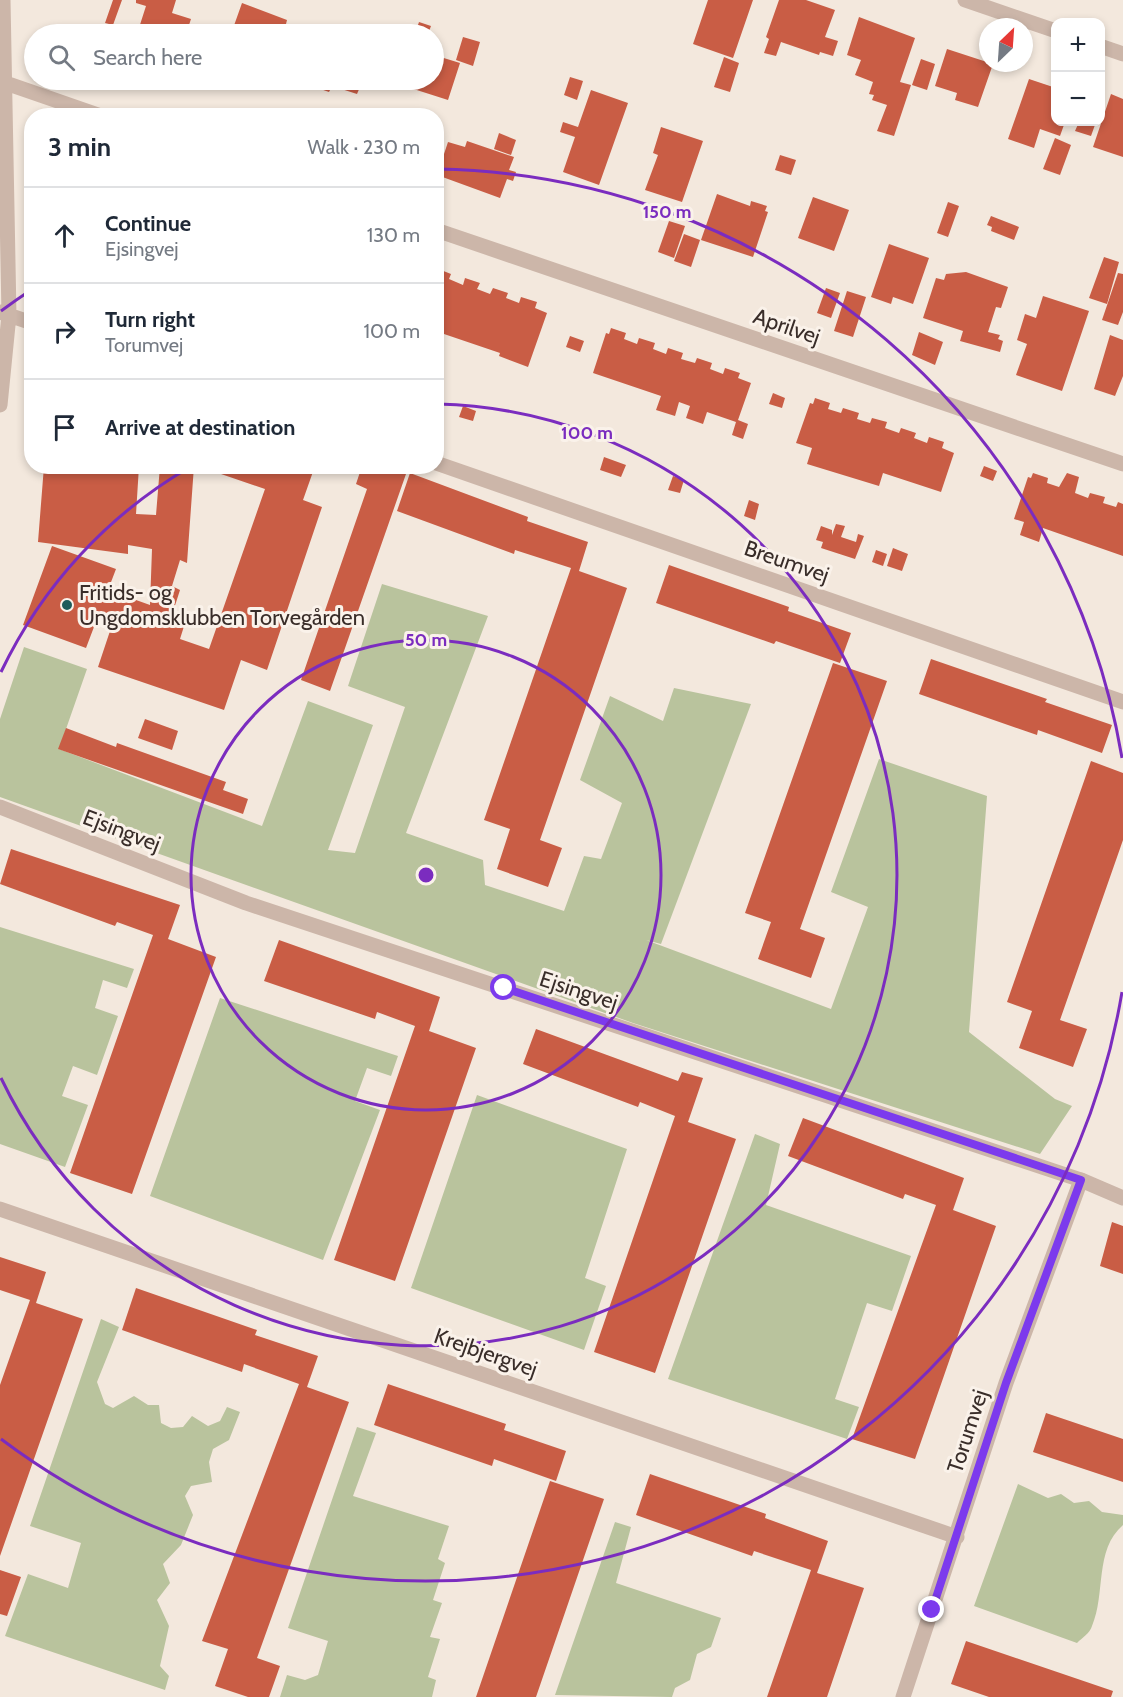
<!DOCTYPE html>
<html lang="en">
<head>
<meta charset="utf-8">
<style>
	body { margin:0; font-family:Cabin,sans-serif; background:#f6f6f7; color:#1f2937 }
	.controls { position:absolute; right:18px; top:18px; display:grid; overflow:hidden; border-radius:12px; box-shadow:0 3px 9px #0003 }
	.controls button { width:54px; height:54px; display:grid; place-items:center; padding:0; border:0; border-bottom:2px solid #e0e1e3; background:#fff; color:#1f2937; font:30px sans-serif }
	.compass { position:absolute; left:979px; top:18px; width:54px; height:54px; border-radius:50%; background:#fff; box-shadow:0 3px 9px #0003; rotate:25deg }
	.stop { position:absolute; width:18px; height:18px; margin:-14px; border:4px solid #7c3aed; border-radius:50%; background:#fff }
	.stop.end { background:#7c3aed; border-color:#fff; box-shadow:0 2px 6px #0008 }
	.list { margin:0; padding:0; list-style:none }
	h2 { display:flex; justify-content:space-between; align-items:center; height:78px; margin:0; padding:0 24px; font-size:26px }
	h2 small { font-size:20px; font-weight:400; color:#747a83 }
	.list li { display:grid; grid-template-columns:39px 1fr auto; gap:18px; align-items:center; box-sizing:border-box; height:96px; padding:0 24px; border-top:2px solid #e0e1e3 }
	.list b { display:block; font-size:22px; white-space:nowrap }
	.list p { margin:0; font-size:20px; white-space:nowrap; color:#747a83 }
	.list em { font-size:20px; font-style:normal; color:#747a83 }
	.icon { flex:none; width:33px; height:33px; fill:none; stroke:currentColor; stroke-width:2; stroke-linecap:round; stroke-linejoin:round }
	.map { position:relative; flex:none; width:1123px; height:1697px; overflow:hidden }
	.search { position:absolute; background:#fff; box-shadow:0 3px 9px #0003; left:24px; top:24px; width:420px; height:66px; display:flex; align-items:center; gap:15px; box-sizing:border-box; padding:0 21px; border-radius:33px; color:#747a83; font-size:22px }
	.panel { position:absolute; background:#fff; box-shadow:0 3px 9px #0003; left:24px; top:108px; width:420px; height:366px; border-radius:24px }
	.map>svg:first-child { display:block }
	.green { fill:#b9c39d }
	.building { fill:#c95d45 }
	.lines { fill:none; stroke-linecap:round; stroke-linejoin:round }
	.lane { stroke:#ccb6a9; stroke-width:15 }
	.street { stroke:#ccb6a9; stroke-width:15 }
	.route { stroke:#7c3aed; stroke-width:8 }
	.ring { fill:none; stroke:#7b2cbf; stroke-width:3 }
	.poi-dot { fill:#1d5c5c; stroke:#faf2ea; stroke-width:2 }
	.labels { text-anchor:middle; stroke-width:6; stroke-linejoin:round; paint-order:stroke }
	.street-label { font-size:22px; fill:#392d29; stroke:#faf2ea }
	.poi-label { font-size:22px; fill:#392d29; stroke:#faf2ea; text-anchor:start }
	.centre { fill:#7b2cbf; stroke:#faf2ea; stroke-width:3 }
	.ring-label { font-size:18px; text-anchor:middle; font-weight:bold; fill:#7b2cbf; stroke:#faf2ea; stroke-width:6; stroke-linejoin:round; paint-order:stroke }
</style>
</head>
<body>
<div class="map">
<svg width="1123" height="1697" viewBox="0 0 1123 1697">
	<rect width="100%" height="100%" fill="#f3e8dd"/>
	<!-- green -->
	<path class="green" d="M382,584L488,616L406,833L483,860L485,885L564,911L584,856L601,859L622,803L580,780L610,696L663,721L674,688L751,704L661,944L646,940L831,1009L868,907L831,892L879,759L987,796L969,1032L1055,1099L1072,1106L1040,1154L633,1023L0,797V719L24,647L87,669L59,749L262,826L308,701L373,725L328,850L355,853L405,707L348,686Z
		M0,927L134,969L127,988L103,980L95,1008L118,1016L97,1075L73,1066L62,1096L88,1105L65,1167L0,1144Z
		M220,998L398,1056L391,1076L367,1068L355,1101L380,1110L323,1260L150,1196Z
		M477,1095L627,1149L585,1278L606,1286L584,1350L411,1288Z
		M755,1134L780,1144L766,1205L911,1256L892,1311L867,1303L835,1399L859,1407L847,1439L668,1379Z
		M101,1319L119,1327L97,1382L105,1404L113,1408L134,1396L148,1405H159L161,1423L171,1428L183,1427L192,1416L208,1426L220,1421L227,1407L240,1412L229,1440L213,1449L209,1462L212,1482L191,1486L185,1496L193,1515L181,1545L163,1564L170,1583L157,1600L169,1626L160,1666L169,1676L165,1690L5,1636L28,1574L68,1588L81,1543L30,1526Z
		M357,1427L376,1433L353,1496L449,1526L438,1559L445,1563L433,1600L442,1603L430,1637L440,1639L428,1677L436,1680L432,1697H280L287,1675L305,1680L318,1675L328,1641L288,1628Z
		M1018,1484L1048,1498L1061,1494L1074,1503L1089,1501L1102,1512L1123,1515V1525C1094,1550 1106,1594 1092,1626C1090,1633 1082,1638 1077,1643L974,1606Z
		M615,1522L631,1527L616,1583L721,1618L711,1647L697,1654L690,1680L675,1688L672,1697L555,1695Z"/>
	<!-- building -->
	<path class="building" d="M113,0H122L113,25L105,23Z
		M136,0H176L172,13L191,19L186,34H137L146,6L136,3Z
		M708,0H753L733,58L693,44Z
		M779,0H806L835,10L825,37L838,41L833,56L820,52L819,55L781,42L776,56L764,53L769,39L766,37Z
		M242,3L287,20L286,24L306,31L305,34H231Z
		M859,17L915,38L900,82L911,85L894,136L877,131L887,105L872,100L874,95L869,94L873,82L855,75L861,60L847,55Z
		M419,22L431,26L428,34H415Z
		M463,37L480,42L473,66L456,60Z
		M434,45L437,47L434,55L460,63L448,100L401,85L403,80H434Z
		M947,49L993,64L978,107L955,100L957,93L935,86Z
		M724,57L739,63L730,92L714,87Z
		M921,59L935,64L927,90L912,85Z
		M570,77L583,81L577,100L564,95Z
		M1029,79L1056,88V122H1065L1060,136L1040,129L1034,148L1008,139Z
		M305,80H363L357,94L332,86L329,92L303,83Z
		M591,90L628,103L599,185L563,172L575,137L560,132L563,122L578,127Z
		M1111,94L1123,99V157L1093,147Z
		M1079,122H1096L1091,136L1075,131Z
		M661,127L703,141L682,202L645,190L658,155L653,153Z
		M499,133L516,140L511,155L494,149Z
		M1055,138L1071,145L1060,175L1043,169Z
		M467,141L514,157L509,170L516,172L513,181L507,179L500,198L437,175L448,142L465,147Z
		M780,155L796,160L791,175L775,170Z
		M717,194L750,206L751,201L767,206L765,211L768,212L753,257L701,240Z
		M813,197L849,210L834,251L798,238Z
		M948,202L959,206L948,237L937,233Z
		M991,216L1019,227L1014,240L991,231L992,227L987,225Z
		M669,221L685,226L674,258L658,252Z
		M684,234L700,240L691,267L674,261Z
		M889,244L929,258L913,304L893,297L891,304L871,297Z
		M1104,257L1119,262L1107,304L1089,298Z
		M436,268L451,274L449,279L463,285L465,278L480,283L477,289L490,294L493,288L508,293L506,298L519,303L521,297L537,302L535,308L547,313L528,367L499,356L500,353L444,334L443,338L436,336Z
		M966,272L1008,287L1001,308L996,307L988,332L1000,335L998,339L1003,341L1000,352L960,341L963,331L923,318L936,278L944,280L946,274Z
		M1118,273L1123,274V312L1118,325L1102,320Z
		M826,288L840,293L831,318L817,313Z
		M847,291L866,297L853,337L834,331Z
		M1043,296L1089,311L1062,391L1016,375L1027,344L1017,340L1025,314L1036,318Z
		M611,328L626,333L624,339L637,344L639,338L655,343L653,349L666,354L668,348L683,353L681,359L695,363L697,358L712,363L710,369L723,374L725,368L740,373L738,378L751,383L738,420L748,424L743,439L732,435L736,422L707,412L703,424L686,418L690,406L679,402L675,416L656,410L661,396L593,373L606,333L609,334Z
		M919,332L943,342L935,365L912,355Z
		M1110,335L1123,340V376L1115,396L1094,389Z
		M570,336L584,341L580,352L566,347Z
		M773,393L785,398L782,408L769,404Z
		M815,398L830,403L828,409L841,413L843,408L859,413L857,419L870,423L872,418L887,422L885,428L899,433L901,428L916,433L914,438L927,443L929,437L944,442L942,448L954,453L941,492L883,473L879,486L807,464L812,448L796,443L810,403L813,404Z
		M463,406L476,411L473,421L459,417Z
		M604,457L626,465L621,477L600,470Z
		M44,466H139L136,514L156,515L160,466H194L187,563L180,560L172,586L180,590L171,618L185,623L180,639L209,649L265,489L221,474L223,466H315L303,500L322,507L267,670L241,660L224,710L98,667L112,625L97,619L86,648L23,625L52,546L116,569L108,590L150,605L152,549L128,545V554L38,542Z
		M362,466H385L406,474L330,691L301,680L367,489L356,484Z
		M984,466L997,471L993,481L980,476Z
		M410,473L528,517L527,521L588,542L579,571L627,588L540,840L562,848L548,887L497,869L510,829L484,820L571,568L515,550L514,554L397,511Z
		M1033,473L1048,478L1047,483L1059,487L1067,473L1079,477L1075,493L1088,498L1090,493L1105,497L1103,503L1116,507L1118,502L1123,504V556L1043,528L1039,542L1020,535L1024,522L1014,519L1028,477L1031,478Z
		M673,476L684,480L680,493L668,490Z
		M749,500L759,504L755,520L744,516Z
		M836,524L845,526L841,537L856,542L858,534L864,536L855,559L821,548L823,542L816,540L821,526L832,530V535Z
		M893,548L908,554L902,571L887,566Z
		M876,550L887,554L883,566L872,562Z
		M669,565L789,607L788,611L851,633L840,663L776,641L774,644L656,603Z
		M931,659L1047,699L1045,702L1112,725L1102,753L1038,730L1037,735L919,694Z
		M833,663L887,681L800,929L825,938L811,978L758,959L771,922L745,913Z
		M145,719L178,731L172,750L138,738Z
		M66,728L116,747L117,743L226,782L223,790L248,799L243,814L58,749Z
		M1091,761L1123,773V840L1060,1020L1087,1029L1073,1067L1019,1048L1032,1011L1007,1002Z
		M11,849L180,905L168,939L216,957L132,1194L70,1173L153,935L117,922L115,926L0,884Z
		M279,940L440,997L429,1031L476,1048L395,1281L334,1260L415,1026L377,1012L375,1019L264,981Z
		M536,1029L678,1081L682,1072L703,1078L688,1122L736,1139L655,1373L594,1352L675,1116L640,1102L638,1107L523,1064Z
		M803,1118L964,1178L953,1210L996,1226L915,1459L852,1439L936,1205L905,1194L903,1199L788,1156Z
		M1112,1222L1123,1226V1274L1100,1266Z
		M0,1257L46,1272L36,1303L83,1319L0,1556V1385L30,1300L0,1290Z
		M136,1288L257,1330L255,1335L318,1356L307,1387L349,1402L257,1658L280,1666L269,1697H248L215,1686L228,1649L202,1641L299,1384L244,1364L242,1372L122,1330Z
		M388,1384L506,1424L504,1430L566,1451L556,1481L494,1459L492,1466L374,1425Z
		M1046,1413L1123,1439V1482L1033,1452Z
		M650,1474L766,1514L765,1518L828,1541L817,1573L864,1588L827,1697H767L811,1570L754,1551L752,1556L636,1515Z
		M550,1481L604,1499L536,1697H476Z
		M0,1570L21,1577L7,1616L0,1614Z
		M966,1641L1113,1691L1111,1697H989L951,1684Z"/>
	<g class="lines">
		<!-- lane -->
		<path class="lane" d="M1081,1180L1123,1198"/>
		<!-- street -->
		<path class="street" d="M965,0L1056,31
			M1100,46L1123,54
			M0,81L101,116
			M436,230L1123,464
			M0,312L32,323
			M0,405L9,315L3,0
			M436,463L1123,702
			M0,807L246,903L1081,1180L1006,1383L903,1697
			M0,1209L957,1537"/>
	</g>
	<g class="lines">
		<!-- route -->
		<path class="route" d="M504,988L1081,1180L1006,1383L932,1610"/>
	</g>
	<!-- distance rings -->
	<g class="ring">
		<circle cx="426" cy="875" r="235"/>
		<path d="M1 672A471 471 0 0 1 190 467M438 404A471 471 0 1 1 1 1078"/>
		<path d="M1122 992A706 706 0 0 1 1 1439M1 311A706 706 0 0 1 31 290M438 169A706 706 0 0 1 1122 758"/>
	</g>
	<!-- markers -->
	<circle class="poi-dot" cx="67" cy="605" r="6"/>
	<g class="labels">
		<!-- street labels -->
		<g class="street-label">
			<text transform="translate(787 326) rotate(19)" y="8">Aprilvej</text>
			<text transform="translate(787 561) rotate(19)" y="8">Breumvej</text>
			<text transform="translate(122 830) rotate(21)" y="8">Ejsingvej</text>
			<text transform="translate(579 990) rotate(18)" y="8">Ejsingvej</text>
			<text transform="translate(486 1352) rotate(19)" y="8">Krejbjergvej</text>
			<text transform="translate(967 1431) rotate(-72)" y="8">Torumvej</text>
		</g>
		<!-- poi labels -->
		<g class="poi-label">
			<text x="79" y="600">Fritids- og<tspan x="79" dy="25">Ungdomsklubben Torvegården</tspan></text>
		</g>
	</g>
	<circle cx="426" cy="875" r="9" class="centre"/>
	<g class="ring-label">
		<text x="667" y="218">150 m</text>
		<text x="587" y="439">100 m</text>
		<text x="426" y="646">50 m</text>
	</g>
</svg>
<div class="controls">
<button>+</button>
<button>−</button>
</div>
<svg class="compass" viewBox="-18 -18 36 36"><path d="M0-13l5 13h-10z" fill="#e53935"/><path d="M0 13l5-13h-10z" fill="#747a83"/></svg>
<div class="stop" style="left:504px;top:988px"></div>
<div class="stop end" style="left:932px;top:1610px"></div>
<div class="search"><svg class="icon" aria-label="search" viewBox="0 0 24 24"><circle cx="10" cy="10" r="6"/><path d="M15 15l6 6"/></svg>Search here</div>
<section class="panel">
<h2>3 min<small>Walk · 230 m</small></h2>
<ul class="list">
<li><svg class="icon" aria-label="ahead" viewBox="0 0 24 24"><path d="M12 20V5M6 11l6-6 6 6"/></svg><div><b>Continue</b><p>Ejsingvej</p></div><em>130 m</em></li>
<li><svg class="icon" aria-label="right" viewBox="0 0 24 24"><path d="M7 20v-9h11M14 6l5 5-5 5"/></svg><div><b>Turn right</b><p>Torumvej</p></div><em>100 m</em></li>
<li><svg class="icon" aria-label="arrive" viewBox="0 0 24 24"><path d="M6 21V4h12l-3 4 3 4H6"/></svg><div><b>Arrive at destination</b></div></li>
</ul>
</section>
</div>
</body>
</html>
